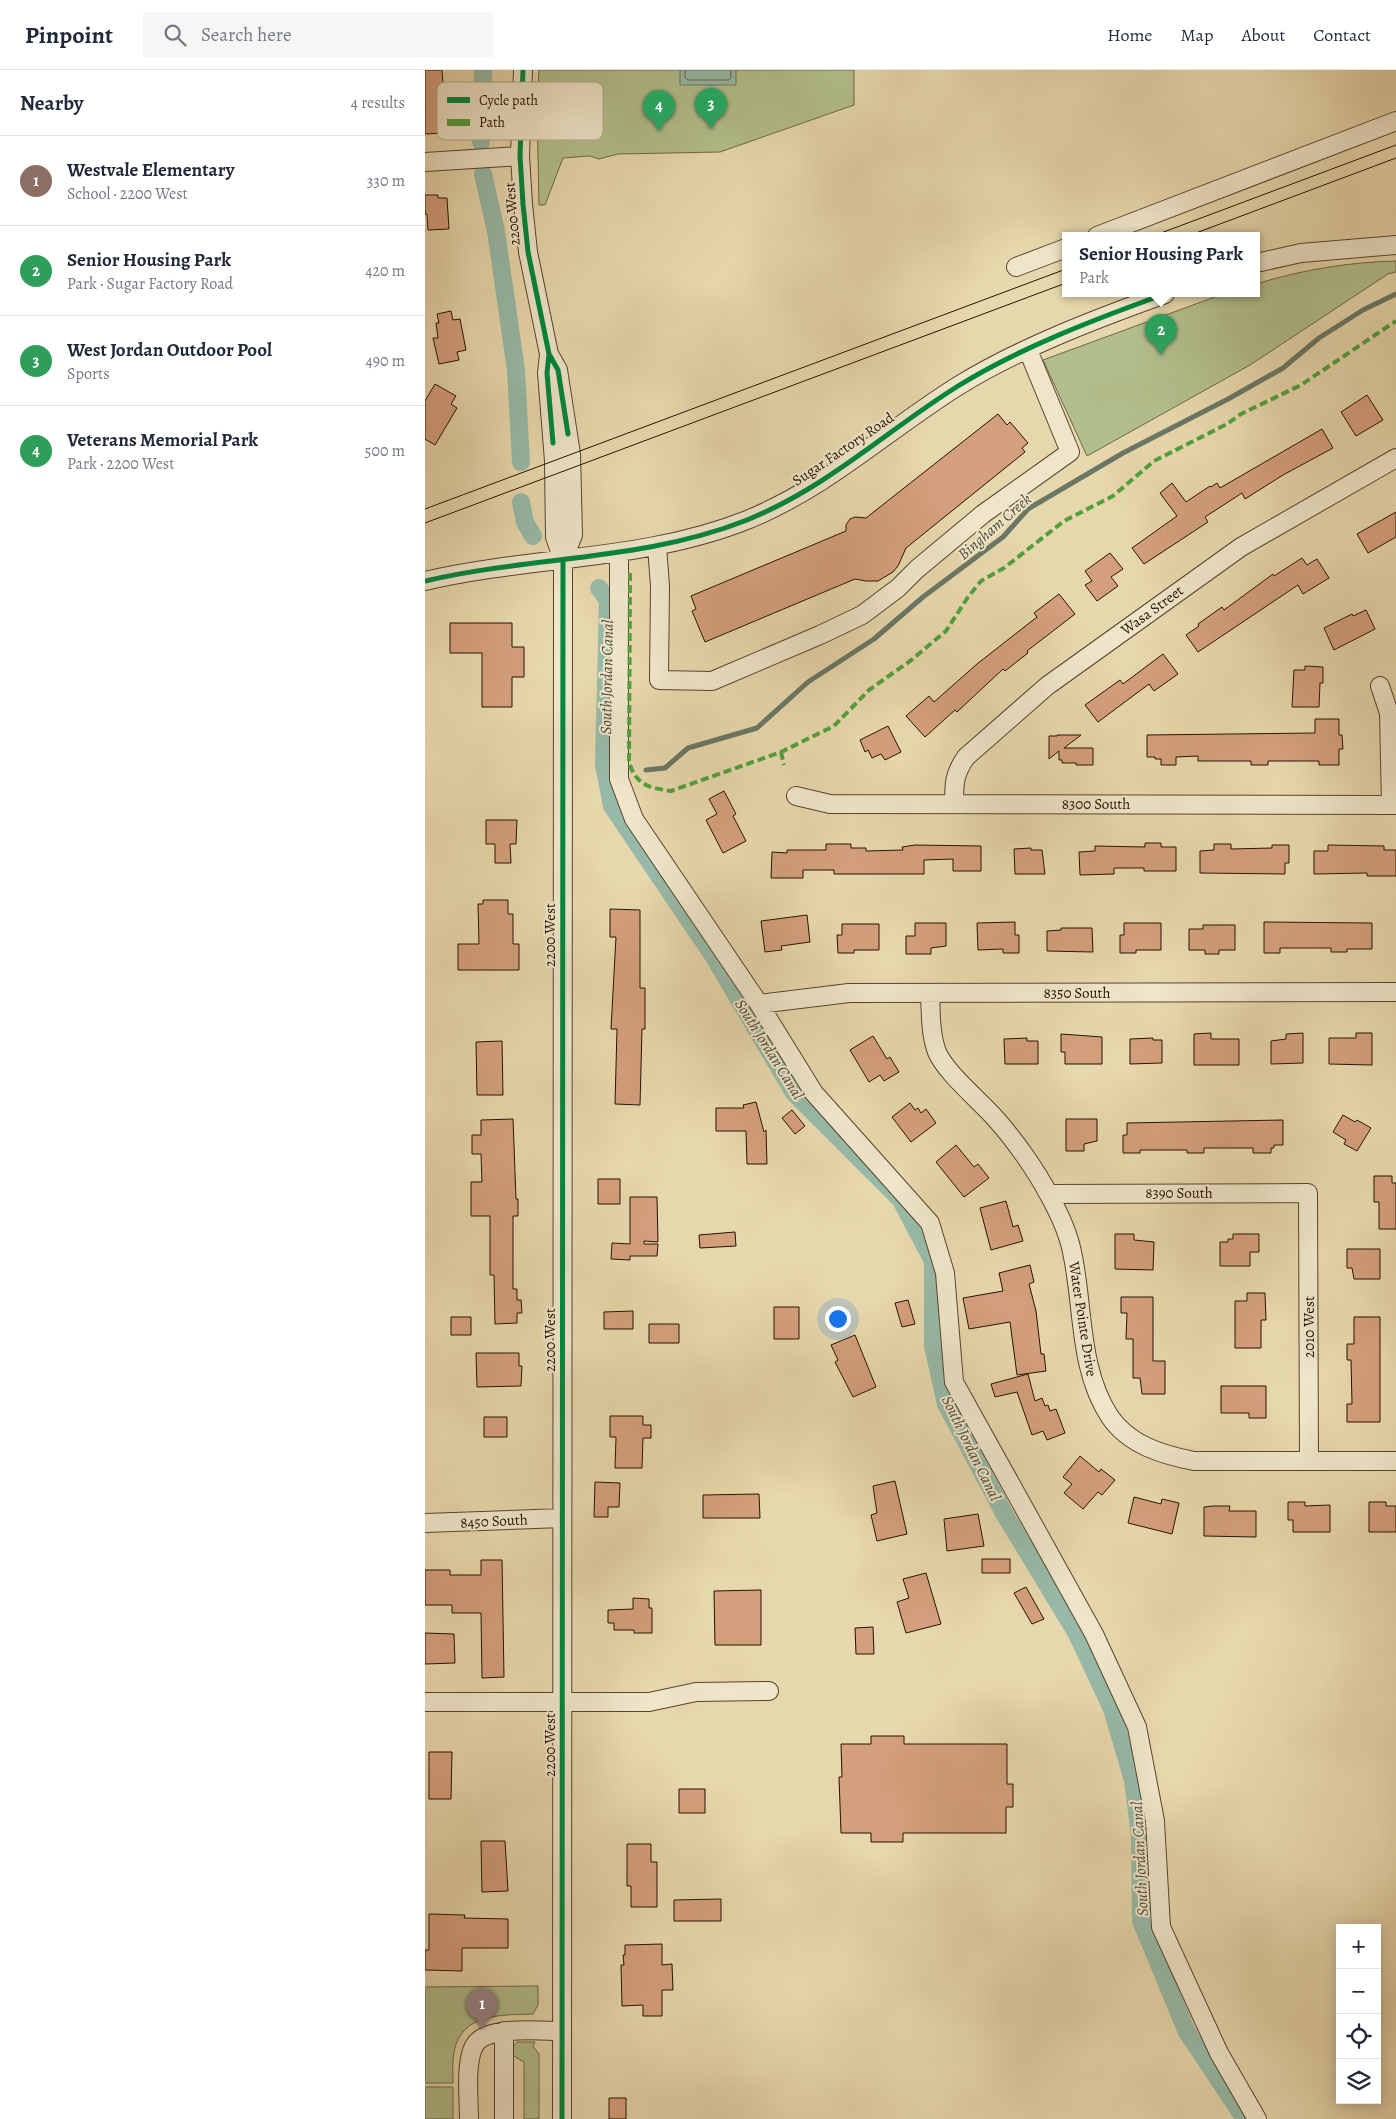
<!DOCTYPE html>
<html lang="en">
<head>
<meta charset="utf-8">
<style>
	body { margin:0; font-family:Alegreya,serif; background:#f6f6f7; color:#1f2937 }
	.controls { position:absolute; right:15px; bottom:15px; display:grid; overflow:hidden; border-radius:0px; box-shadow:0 2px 12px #0003 }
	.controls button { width:45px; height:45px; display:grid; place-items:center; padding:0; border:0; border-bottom:1px solid #e0e1e3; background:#fff; color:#1f2937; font:25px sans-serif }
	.you { position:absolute; left:412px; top:1248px; width:18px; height:18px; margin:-12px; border:4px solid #fff; border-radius:50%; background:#1a73e8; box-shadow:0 0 0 8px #1a73e833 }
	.badge { display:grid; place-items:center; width:32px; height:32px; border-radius:50%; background:#8f2418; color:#fff; font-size:16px; font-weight:700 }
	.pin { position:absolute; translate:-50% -41px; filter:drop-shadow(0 1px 2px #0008) }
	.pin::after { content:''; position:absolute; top:26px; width:18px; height:15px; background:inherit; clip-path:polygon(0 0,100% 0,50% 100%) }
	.popup { position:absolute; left:637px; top:162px; width:198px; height:65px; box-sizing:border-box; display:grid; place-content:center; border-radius:0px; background:#fff; filter:drop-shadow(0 1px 4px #0005); font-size:16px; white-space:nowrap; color:#747a83 }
	.popup b { font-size:19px; color:#1f2937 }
	.popup::after { content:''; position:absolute; left:50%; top:100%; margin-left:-10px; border:10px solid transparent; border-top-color:#fff }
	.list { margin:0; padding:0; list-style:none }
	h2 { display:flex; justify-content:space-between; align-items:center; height:65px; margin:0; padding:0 20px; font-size:21px }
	h2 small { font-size:16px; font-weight:400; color:#747a83 }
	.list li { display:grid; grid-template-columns:32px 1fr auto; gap:15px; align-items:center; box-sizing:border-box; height:90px; padding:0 20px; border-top:1px solid #e0e1e3 }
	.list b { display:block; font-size:19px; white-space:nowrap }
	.list p { margin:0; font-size:16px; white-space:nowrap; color:#747a83 }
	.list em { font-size:16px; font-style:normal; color:#747a83 }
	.icon { flex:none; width:28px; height:28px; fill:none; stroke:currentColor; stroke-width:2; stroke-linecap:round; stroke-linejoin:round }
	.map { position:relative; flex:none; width:971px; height:2049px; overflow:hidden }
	header { display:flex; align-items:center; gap:30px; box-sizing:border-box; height:70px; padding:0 25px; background:#fff; border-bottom:1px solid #e0e1e3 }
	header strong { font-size:24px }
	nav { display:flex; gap:28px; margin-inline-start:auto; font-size:18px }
	.search { width:350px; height:45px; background:#f6f6f7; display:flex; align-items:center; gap:12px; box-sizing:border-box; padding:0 18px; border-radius:0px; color:#747a83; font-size:19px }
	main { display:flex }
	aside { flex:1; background:#fff }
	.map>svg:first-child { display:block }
	.green { fill:#b2bf8c; stroke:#6c6946 }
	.water { fill:#97baa8; stroke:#6a7765 }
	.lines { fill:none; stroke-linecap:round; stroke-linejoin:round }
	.shore { stroke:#5f6654; stroke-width:1 }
	.stream { stroke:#6a7765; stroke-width:5 }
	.canal { stroke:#97baa8; stroke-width:18 }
	.building { fill:#d49f7c; stroke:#271300 }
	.minor-casing { stroke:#57442b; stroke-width:20 }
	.minor { stroke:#efe5c9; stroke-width:18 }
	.tram { stroke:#271300; stroke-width:1 }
	.quiet { stroke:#51a03c; stroke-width:4; stroke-dasharray:8 4; stroke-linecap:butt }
	.cycleway-casing { stroke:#efe5c9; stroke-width:8 }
	.cycleway { stroke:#00873e; stroke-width:5 }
	.labels { text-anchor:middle; stroke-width:4; stroke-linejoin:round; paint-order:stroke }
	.street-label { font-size:15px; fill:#271300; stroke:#efe5c9 }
	.water-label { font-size:16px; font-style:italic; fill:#4e4d3b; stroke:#efe5c9 }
	.key { fill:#efe5c9; stroke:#b3a68d; stroke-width:1 }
	.key-label { font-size:14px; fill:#271300 }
</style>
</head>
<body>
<header>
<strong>Pinpoint</strong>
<div class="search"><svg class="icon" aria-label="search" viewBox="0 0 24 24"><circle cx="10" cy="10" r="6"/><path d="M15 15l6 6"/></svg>Search here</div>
<nav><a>Home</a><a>Map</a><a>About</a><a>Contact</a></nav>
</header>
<main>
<aside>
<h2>Nearby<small>4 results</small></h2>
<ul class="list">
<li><span class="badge" style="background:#8d6e63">1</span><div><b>Westvale Elementary</b><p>School · 2200 West</p></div><em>330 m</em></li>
<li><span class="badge" style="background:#2e9e5b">2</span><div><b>Senior Housing Park</b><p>Park · Sugar Factory Road</p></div><em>420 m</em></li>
<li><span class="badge" style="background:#2e9e5b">3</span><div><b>West Jordan Outdoor Pool</b><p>Sports</p></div><em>490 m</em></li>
<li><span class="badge" style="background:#2e9e5b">4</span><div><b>Veterans Memorial Park</b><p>Park · 2200 West</p></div><em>500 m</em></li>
</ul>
</aside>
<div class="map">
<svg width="971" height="2049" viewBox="0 0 971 2049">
	<rect width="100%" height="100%" fill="#e7d7ac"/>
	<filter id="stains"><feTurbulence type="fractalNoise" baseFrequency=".004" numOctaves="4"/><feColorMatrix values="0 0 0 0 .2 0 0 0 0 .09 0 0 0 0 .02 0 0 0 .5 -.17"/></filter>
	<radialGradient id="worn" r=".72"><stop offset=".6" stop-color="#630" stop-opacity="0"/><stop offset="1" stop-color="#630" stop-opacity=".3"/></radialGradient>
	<!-- green -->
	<path class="green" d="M114,0H429V35L295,82L193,84L174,89L165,86L138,88L120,135H114L112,39Z
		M971,191V202L963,204L825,295L662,386L618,290L798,224H831V214C876,200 924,192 971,191Z
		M113,1916V1935L108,1944C77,1945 36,1943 29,1982C27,1992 28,2003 28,2013H0V1917Z
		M92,1972H110L108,1976L114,1984V2049H99V1992L87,1985V1978Z
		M0,2017H28V2049H0Z"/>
	<!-- water -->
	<path class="water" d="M255,0H311V15H255Z"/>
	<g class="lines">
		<!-- shore -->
		<path class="shore" d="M260,0V8L263,10H304L306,8V0"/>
		<!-- stream -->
		<path class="stream" d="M221,700L240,698L263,678L332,658L383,612L449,569L498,527L578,467L603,439L698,383L805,328L858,298L894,268L938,240L971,224"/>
		<!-- canal -->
		<path class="canal" d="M56,72L58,0
			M58,104L71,161L91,300L96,392
			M96,432L100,452L108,466
			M174,518L183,530L179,694L187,736L289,887L369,1023L476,1130L508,1191V1276L521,1334L580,1445L651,1562L687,1639L708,1710L715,1766L716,1851L762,1962L820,2049"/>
	</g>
	<!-- building -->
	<path class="building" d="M0,0H17L18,14H15L19,63L0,64Z
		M0,125H13V128H22L24,159L3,160L2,144H0Z
		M26,241L28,250L35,249L41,280L32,282L34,290L14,294L8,268H13L11,253H14L12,244Z
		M10,314L31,326L26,334L32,338L10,375L0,369V331Z
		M942,325L958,350L931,366L916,342Z
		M573,344L582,355L585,352L603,373L597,378L600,382L481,478L473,496L468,502L453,511H441L430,509L280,572L267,541L271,539L266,526L421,461V455L425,449L430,447L441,448Z
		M897,359L908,378L858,405L820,429L817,423L780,447L783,452L719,494L707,478L752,446L735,423L747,413L761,432L785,416L786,417L792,413L795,418Z
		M971,442V467L943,483L932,464Z
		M685,483L698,499L686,507L693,516L672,531L660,515L667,511L660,501Z
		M877,488L882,495L892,489L904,508L878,524L873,515L773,582L761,565L774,556L773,554L797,537L799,540L848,504L849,506Z
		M634,524L650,544L602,581L603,583L580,601L578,599L532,642L530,640L500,667L481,646L504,626L509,632L552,594L612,547L609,543Z
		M941,540L950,559L909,580L899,558L927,544L928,546Z
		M25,553H87V577H99V607H87V637H57V583H25Z
		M738,584L753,604L729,621L724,614L673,652L660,635L695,610L698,614Z
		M880,596L898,597V613H895L894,637H867L869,600H880Z
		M890,649H914V665H917L918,679H914V695H894V691H843V695H826V691H773V686L751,687V695H736V689H730V687H722V665L890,663Z
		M463,656L476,682L460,690L456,684L447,688L443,680L440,682L435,670Z
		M632,665H656L639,678H668V695H651V693H637V690H634V681L624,689V666H632Z
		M299,721L311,744L308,746L321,771L298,783L281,750L292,744L284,729Z
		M61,750H92L91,774H85L86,793H70V774H61Z
		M720,773H736V777H751V801H719V798H689V804L655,805L654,782L670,781V776L720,777Z
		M401,774H426V778H441V781L478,780L477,777L490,775L556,776V801H528V789L499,790V804H409V800H378V808H346L347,782L362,783V780H401Z
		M789,774H806V779L847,778V775H864V793H860V804L775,803V781L789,780Z
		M903,775L959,776V780H971V806H942V803L889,804V781H903Z
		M606,778V780H617L620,804H590L589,779Z
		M58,830H83V844H88V874H94V900H33V874H54L53,834H58Z
		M185,839L215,840V918H220V959H217L215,1035L190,1034L192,959H186L191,867H185Z
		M382,845L385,872L356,876L357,880L340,882L336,851Z
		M590,852V865H594V883H578V879L553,880L552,853Z
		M839,852L947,853V879H922V882H906V878H855V883H839Z
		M490,853H521V876L506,878V884H481V866H490Z
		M699,853H736V880H711V883H695V865H699Z
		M417,854H454V880H429V883H413L412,865H417Z
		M778,855H810V880H794V884H780V880H764V859H778Z
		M636,858H667L668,882L622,881V861L636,860Z
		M786,963V969H814V995H769V964Z
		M878,963V993L846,994V971L861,969V964Z
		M931,963H947V995L904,994V968H931Z
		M636,964L677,967V994H640V982H636Z
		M448,966L462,989L465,987L474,1002L459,1011L455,1005L444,1012L425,980Z
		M602,968V971H613V994H580L579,969Z
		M728,968V970H737V993L705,994V969Z
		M77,971L78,1025H52L51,972Z
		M331,1032L339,1062L341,1060L342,1094H322L321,1061H291V1038H319L318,1035Z
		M485,1033L490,1040L493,1038L496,1043L501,1039L511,1053L486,1072L467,1047Z
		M367,1040L380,1056L370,1064L357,1048Z
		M918,1045L930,1052L932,1050L946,1058L932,1081L919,1074L921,1070L908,1062Z
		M88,1049L91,1129H93V1146H88V1219H92V1230H96L97,1243H92V1253L70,1254L69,1205H65V1146H46V1112H57L56,1084H47V1065H56V1050Z
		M641,1049H672V1071L659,1074V1081H641Z
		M858,1050V1075H849V1078H846V1083H828V1078H779V1083H762V1080H715V1083H698V1065H702V1053Z
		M531,1075L549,1097L553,1094L564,1108L539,1127L511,1092Z
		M949,1106H967V1113H971V1159H954V1132H949Z
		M173,1109H195V1134H173Z
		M205,1127H232L233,1172L219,1171V1174H233L232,1186H205V1190L186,1189L187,1173L205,1174Z
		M581,1131L588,1157L593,1155L598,1171L566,1180L555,1138Z
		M310,1162L311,1176L275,1178L274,1165Z
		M690,1164H709V1170L729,1172L728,1200L690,1199Z
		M808,1164H834V1182H825V1196H795V1172H803V1169H808Z
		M922,1179H955V1209H929L927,1198H922Z
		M605,1195L609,1212L604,1214L611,1241L616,1284H619L621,1301L592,1305L585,1252L544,1259L538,1228L578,1221L574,1203Z
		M822,1223H840L841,1250H836V1278H810V1231H822Z
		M696,1227H728V1291H740V1324H717L715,1308H708V1269H701L702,1243H696Z
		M483,1230L490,1254L477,1257L470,1233Z
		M349,1237H374V1269H349Z
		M208,1241V1259H179V1242Z
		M26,1247H46V1265H26Z
		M929,1247H955V1352H922V1334H927L926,1290H922V1274H929Z
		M224,1254H254V1273H224Z
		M430,1265L451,1317L428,1327L410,1292L413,1290L406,1275Z
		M51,1283H94V1296H97L96,1316L52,1317Z
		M603,1304L610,1331L617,1328L620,1336L623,1335L625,1341L631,1339L640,1363L622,1370L618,1361L607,1365L592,1322L570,1327L566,1314Z
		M796,1316H841V1348H824V1343H796Z
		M185,1346H218V1355H226V1368H218L217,1398H190L191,1367H185Z
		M59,1347H82V1367H59Z
		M655,1386L674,1402L676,1399L690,1410L677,1425L673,1422L658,1439L639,1423L647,1414L638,1407Z
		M470,1411L482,1464L452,1471L446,1445L452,1443L448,1416Z
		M170,1412L195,1413L194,1437H183V1447H169Z
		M334,1424L335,1448H278V1425Z
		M709,1427L736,1434L737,1429L754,1433L747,1464L703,1453Z
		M863,1432H880V1436L905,1435V1462H868V1450H863Z
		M944,1432H961V1436H971V1462H944Z
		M788,1436H805L804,1441H831V1467L779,1466V1437Z
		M553,1444L559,1476L522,1481L519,1449Z
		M557,1489H585V1503H557Z
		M56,1490H77L79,1607L57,1608L56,1543H27V1535H0V1500H25V1505H56Z
		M501,1503L516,1554L481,1563L472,1532L484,1528L478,1509Z
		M601,1517L619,1549L607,1554L589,1523Z
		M336,1520V1575H290L289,1521Z
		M208,1528L224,1529V1538H227V1563H209V1560H189V1553H183V1540L208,1539Z
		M448,1557L449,1584H431L430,1558Z
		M0,1563L29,1564L30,1593L0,1594Z
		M446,1666H479V1674H582V1714H588V1737H581V1763H478V1772H446V1763H416L414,1707H417L416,1674H446Z
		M4,1682H27L26,1729H4Z
		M254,1719H280V1743H254Z
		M56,1771H80L83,1821L57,1822Z
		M202,1774H226V1792H232V1837H206V1816H202Z
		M296,1829V1851H249V1830Z
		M4,1844L40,1845L39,1848L83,1849V1878H37V1901L0,1900V1880H4Z
		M237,1874V1895L247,1894L248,1920H237V1946H218V1935L197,1936L196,1895H199L198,1885H200V1875Z
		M184,2028H201V2049H184Z"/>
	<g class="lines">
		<!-- minor casing -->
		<g class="minor-casing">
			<path id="minor" d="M98,0L95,86L98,134L103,182L124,284L133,300L146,384L148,465L138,490
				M0,92L95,86
				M672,166L971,51
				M831,193L876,183L971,175
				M591,197L641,178
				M124,284L122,303L129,391L130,467L138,490V513L137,2049
				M232,476L235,516L234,610L287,611L395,565L437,545L473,518L492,499L558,444L645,382L603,280
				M194,482V709L209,749L334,934L389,1023L505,1153L520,1203L529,1312L669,1564L712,1657L730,1751L736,1857L794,1983L832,2049
				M0,511C107,486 219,491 322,450C403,417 461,361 533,316C594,278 673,248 740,224
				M955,616L964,643L966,735
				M371,726L405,734L971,735
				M529,734C529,714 529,704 541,687L622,616L816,477L971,388
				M505,923C506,943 505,963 512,982C521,1003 554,1030 570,1048C589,1069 611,1100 624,1125C634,1143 643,1162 647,1182C659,1236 653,1299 685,1347C704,1375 738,1385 769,1391H971
				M334,934L424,923L971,922
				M624,1124L883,1123L884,1391
				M0,1453L137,1448
				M0,1632H224L271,1622L344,1621
				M79,1961V2049
				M44,2049C44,2029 40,1993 49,1976C60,1955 115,1961 137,1961"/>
		</g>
		<!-- minor -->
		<use href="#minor" class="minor"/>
		<!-- tram -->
		<path class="tram" d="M728,166L971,75
			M763,166L971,88
			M0,439L641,199
			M0,453L641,213"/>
		<!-- quiet -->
		<path class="quiet" d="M205,503L204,692C211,715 224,718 246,721L356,682L409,656L444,620L485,591L521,561L543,527L556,511L579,498L639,451L688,426L729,391L802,354L816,344L876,315L971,251
			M356,682L359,695"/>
		<!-- cycleway casing -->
		<g class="cycleway-casing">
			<path id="cycleway" d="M98,0L95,86L98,134L103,182L124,284L133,300L143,364
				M124,284L122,303L128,373
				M0,511C107,486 219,491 322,450C403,417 461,361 533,316C594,278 673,248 740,224
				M137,2049L138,490"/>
		</g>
		<!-- cycleway -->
		<use href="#cycleway" class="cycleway"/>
	</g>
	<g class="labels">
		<!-- street labels -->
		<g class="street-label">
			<text transform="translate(87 144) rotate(-95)" y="5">2200 West</text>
			<text transform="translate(418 379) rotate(-34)" y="5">Sugar Factory Road</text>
			<text transform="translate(727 540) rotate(-36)" y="5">Wasa Street</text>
			<text x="671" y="739">8300 South</text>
			<text transform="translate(125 865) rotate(-90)" y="5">2200 West</text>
			<text x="652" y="928">8350 South</text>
			<text x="754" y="1128">8390 South</text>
			<text transform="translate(658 1249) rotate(81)" y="5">Water Pointe Drive</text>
			<text transform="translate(884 1257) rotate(-90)" y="5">2010 West</text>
			<text transform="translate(125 1270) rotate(-90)" y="5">2200 West</text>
			<text transform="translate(69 1451) rotate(-3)" y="5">8450 South</text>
			<text transform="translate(125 1675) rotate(-90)" y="5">2200 West</text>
		</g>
		<!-- water labels -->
		<g class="water-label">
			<text transform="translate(569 456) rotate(-41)" y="6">Bingham Creek</text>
			<text transform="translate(181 607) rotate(-89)" y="6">South Jordan Canal</text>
			<text transform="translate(345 979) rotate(58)" y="6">South Jordan Canal</text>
			<text transform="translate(547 1378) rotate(64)" y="6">South Jordan Canal</text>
			<text transform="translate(714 1789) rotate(-93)" y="6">South Jordan Canal</text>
		</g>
	</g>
	<!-- legend -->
	<rect x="12" y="12" width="166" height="58" rx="8" class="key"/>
	<rect x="22" y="27" width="23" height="6" fill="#00873e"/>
	<rect x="22" y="49" width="23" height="7" fill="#51a03c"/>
	<g class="key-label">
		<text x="54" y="35">Cycle path</text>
		<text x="54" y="57">Path</text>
	</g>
	<rect width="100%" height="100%" filter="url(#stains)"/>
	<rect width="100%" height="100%" fill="url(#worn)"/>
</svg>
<div class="controls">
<button>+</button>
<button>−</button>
<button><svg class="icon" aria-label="locate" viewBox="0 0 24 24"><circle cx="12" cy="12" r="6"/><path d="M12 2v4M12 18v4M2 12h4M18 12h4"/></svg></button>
<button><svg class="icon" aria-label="layers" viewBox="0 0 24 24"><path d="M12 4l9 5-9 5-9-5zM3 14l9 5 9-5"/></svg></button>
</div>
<div class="you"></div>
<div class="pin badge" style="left:57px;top:1959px;background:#8d6e63">1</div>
<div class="pin badge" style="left:736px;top:285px;background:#2e9e5b">2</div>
<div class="popup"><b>Senior Housing Park</b>Park</div>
<div class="pin badge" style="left:286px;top:59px;background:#2e9e5b">3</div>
<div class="pin badge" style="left:234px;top:61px;background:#2e9e5b">4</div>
</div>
</main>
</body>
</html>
